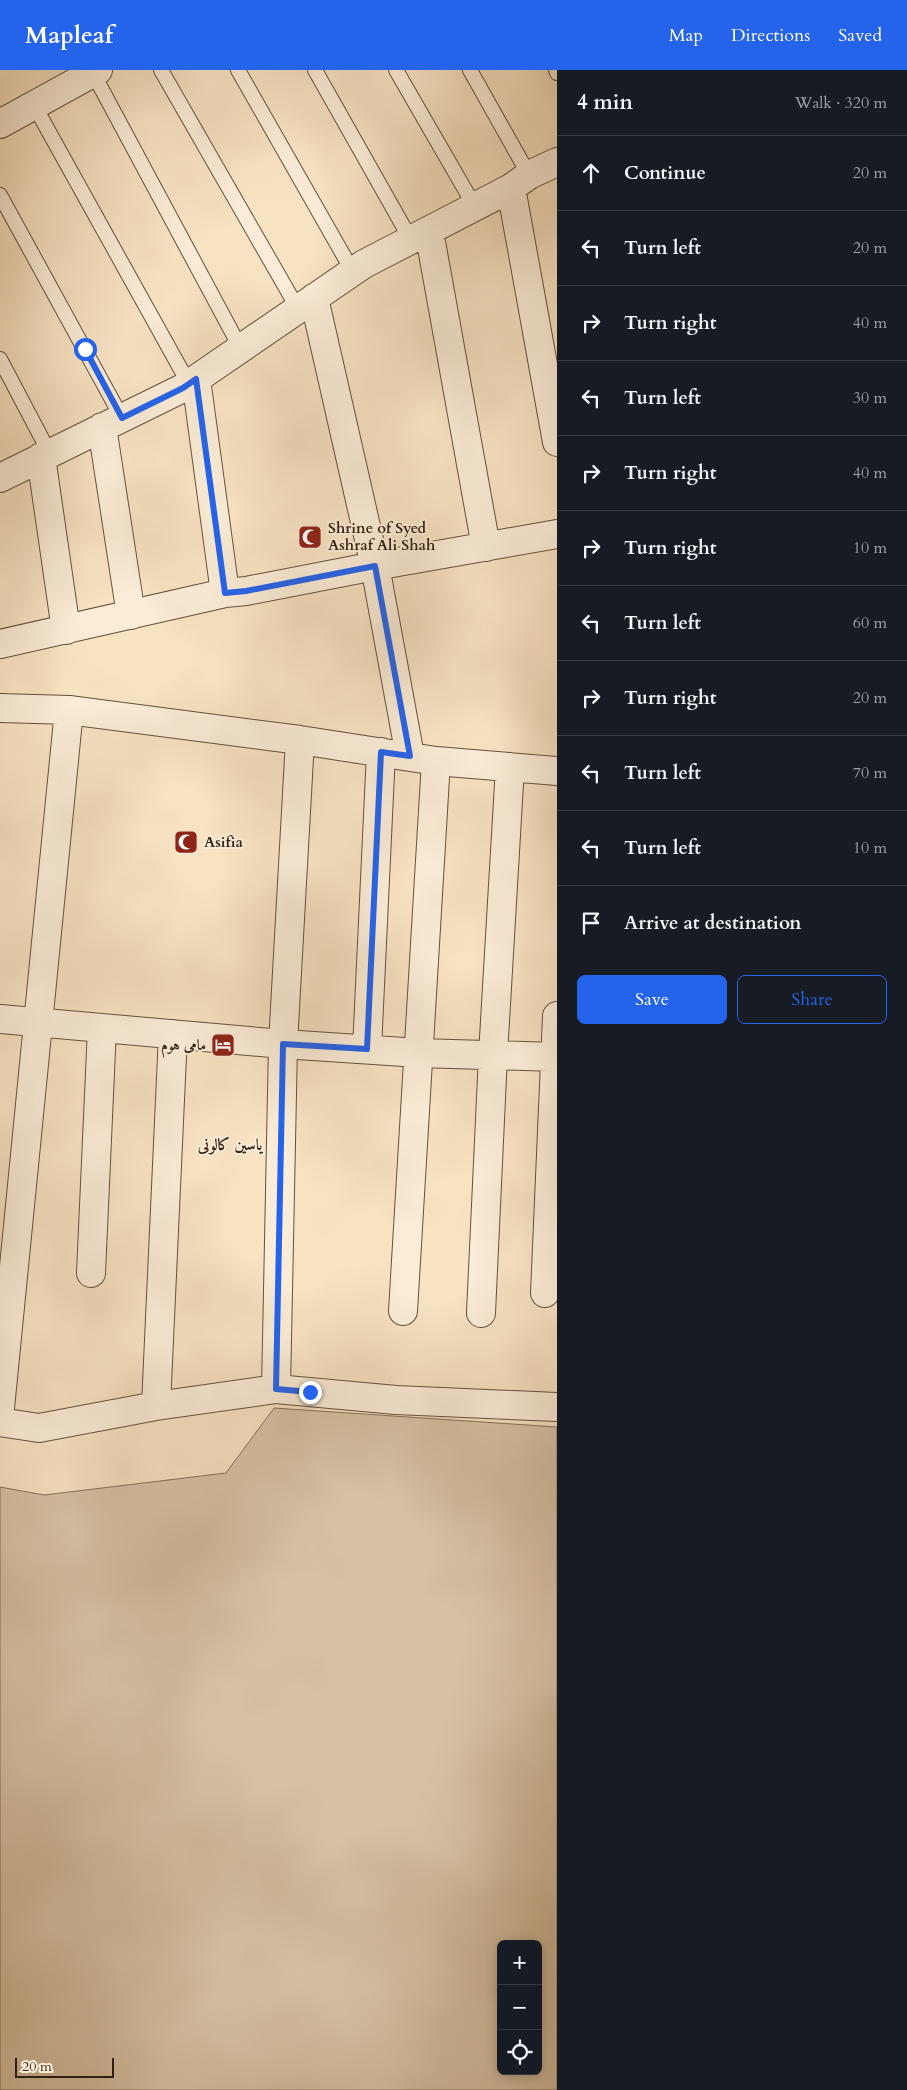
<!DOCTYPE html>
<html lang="en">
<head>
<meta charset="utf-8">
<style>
	body { margin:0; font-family:Cardo,Amiri,serif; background:#20242c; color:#f1f3f6 }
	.controls { position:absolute; right:15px; bottom:15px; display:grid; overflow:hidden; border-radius:8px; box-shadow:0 2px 12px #0003 }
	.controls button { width:45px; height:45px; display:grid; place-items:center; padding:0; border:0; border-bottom:1px solid #363941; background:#171b24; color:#f1f3f6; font:25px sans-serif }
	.scale { position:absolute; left:15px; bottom:12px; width:99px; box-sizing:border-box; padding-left:5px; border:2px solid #331f11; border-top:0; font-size:14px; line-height:18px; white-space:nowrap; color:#331f11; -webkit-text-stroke:4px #faecd7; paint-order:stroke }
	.stop { position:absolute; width:15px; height:15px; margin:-11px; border:4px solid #2563eb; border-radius:50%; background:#fff }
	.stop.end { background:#2563eb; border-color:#fff; box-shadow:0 1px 5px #0008 }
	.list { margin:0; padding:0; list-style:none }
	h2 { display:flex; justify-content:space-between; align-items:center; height:65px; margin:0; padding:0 20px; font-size:21px }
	h2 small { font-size:16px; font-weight:400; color:#9ea1a6 }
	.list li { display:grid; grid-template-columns:32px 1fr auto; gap:15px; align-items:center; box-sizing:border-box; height:75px; padding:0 20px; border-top:1px solid #363941 }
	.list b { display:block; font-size:19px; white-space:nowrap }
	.list em { font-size:16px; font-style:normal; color:#9ea1a6 }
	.actions { display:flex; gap:10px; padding:15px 20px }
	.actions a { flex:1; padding:11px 0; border:1px solid #2563eb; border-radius:8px; text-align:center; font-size:18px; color:#2563eb }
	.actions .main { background:#2563eb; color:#fff }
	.icon { flex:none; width:28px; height:28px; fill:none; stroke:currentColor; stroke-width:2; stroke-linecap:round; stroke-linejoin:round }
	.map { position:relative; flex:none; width:557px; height:2020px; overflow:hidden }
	header { display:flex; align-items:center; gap:30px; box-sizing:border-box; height:70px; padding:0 25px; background:#2563eb; color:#fff }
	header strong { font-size:24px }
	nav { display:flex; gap:28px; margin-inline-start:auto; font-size:18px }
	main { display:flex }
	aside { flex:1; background:#171b24 }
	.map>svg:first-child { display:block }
	.grass { fill:#d6c1a4; stroke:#84705a; fill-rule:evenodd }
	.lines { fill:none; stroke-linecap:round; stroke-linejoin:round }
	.service-casing { stroke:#64503d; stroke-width:16 }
	.minor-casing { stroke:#64503d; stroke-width:30 }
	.tertiary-casing { stroke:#64503d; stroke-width:30 }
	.service { stroke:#faecd7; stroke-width:14 }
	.minor { stroke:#faecd7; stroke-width:28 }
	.tertiary { stroke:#faecd7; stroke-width:28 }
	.route { stroke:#2563eb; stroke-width:6 }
	.labels { text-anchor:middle; stroke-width:4; stroke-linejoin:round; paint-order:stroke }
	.poi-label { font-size:15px; font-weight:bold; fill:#331f11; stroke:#faecd7; text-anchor:start }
	.neighbourhood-label { font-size:16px; font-weight:bold; fill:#331f11; stroke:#faecd7 }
</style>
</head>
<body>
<header>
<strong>Mapleaf</strong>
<nav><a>Map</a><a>Directions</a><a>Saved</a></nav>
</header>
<main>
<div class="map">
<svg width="557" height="2020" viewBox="0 0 557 2020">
	<rect width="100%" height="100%" fill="#f7e2c2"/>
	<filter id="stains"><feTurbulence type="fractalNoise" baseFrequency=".004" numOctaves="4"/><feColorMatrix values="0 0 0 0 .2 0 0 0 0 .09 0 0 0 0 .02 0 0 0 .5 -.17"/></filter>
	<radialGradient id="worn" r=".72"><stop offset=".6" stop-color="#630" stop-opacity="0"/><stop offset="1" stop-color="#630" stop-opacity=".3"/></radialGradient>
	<!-- grass -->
	<path class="grass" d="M274,1338L557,1357V2020H0V1417L44,1425L226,1403ZM501,1874H538V2001H501Z"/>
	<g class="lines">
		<!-- service casing -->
		<g class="service-casing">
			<path id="service" d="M161,0L298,239
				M238,0L353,202
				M315,0L411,170
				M396,0L475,137
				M470,0L529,105
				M556,0L557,3
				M93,3L241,279
				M34,35L189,314
				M0,125L122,348
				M0,289L50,384"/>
		</g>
		<!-- minor casing -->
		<g class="minor-casing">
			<path id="minor" d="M511,118L557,372
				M429,161L486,477
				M314,228L375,496L410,686
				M196,309L225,523
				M102,357L131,545
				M41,387L66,560
				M0,408L183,318L364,194L511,118L529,105L557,92
				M0,574L225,523L246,521L375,496L557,464
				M0,638L69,640L300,670L436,691L557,701
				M0,949L283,974L419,983L557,987
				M367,979L381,682
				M91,1203L102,958
				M545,1223L557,946
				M403,1241L436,691
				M481,1243L493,985L510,697
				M276,1319L283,974L300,670
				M156,1336L173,964
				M0,1338L69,640
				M0,1352L39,1358L156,1336L276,1319L396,1330L557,1337"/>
		</g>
		<!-- tertiary casing -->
		<g class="tertiary-casing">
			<path id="tertiary" d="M0,54L98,0"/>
		</g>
		<!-- service -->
		<use href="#service" class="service"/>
		<!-- minor -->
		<use href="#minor" class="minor"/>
		<!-- tertiary -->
		<use href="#tertiary" class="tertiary"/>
	</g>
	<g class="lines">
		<!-- route -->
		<path class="route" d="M85,279L122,348L183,318L196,309L225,523L246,521L375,496L410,686L381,682L367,979L283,974L276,1319L310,1322"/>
	</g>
	<!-- icons -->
	<defs>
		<g id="mosque-square" transform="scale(1.25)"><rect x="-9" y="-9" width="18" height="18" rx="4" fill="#8f2418" stroke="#faecd7"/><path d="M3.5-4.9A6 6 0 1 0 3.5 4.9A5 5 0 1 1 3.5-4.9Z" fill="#fff"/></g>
		<g id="hotel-square" transform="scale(1.25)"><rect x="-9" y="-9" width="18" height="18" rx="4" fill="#8f2418" stroke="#faecd7"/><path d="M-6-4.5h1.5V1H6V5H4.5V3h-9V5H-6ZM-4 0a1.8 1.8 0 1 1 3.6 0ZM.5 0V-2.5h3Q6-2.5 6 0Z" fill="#fff"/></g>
	</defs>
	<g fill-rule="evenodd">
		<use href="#mosque-square" x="310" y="467"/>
		<use href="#mosque-square" x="186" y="772"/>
		<use href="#hotel-square" x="223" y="975"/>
	</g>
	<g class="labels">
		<!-- poi labels -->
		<g class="poi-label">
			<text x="328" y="463">Shrine of Syed<tspan x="328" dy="17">Ashraf Ali Shah</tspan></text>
			<text x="204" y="777">Asifia</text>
			<text x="206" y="980" text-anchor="end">مامی ہوم</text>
		</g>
		<!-- neighbourhood labels -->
		<g class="neighbourhood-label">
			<text x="230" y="1080">یاسین کالونی</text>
		</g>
	</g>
	<rect width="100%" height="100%" filter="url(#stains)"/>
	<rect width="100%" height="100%" fill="url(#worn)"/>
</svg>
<div class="controls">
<button>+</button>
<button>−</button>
<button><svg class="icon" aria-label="locate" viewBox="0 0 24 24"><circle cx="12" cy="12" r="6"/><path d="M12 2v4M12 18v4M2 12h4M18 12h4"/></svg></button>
</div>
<div class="scale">20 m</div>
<div class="stop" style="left:85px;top:279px"></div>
<div class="stop end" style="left:310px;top:1322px"></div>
</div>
<aside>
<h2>4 min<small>Walk · 320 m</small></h2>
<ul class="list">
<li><svg class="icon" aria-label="ahead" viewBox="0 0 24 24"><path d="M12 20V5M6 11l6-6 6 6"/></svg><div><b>Continue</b></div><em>20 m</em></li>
<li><svg class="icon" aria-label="left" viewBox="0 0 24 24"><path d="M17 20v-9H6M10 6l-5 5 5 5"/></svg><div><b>Turn left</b></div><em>20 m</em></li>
<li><svg class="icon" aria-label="right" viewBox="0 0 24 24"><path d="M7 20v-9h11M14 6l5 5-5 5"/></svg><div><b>Turn right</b></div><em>40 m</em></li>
<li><svg class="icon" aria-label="left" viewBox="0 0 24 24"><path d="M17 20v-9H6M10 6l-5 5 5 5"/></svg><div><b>Turn left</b></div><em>30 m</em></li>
<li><svg class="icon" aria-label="right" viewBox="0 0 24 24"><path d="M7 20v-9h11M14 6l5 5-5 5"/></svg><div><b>Turn right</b></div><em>40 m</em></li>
<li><svg class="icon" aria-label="right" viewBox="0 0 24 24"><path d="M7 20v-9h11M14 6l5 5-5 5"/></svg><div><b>Turn right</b></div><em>10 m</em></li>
<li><svg class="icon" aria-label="left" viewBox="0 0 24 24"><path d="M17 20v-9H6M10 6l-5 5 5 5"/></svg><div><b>Turn left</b></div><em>60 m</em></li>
<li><svg class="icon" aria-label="right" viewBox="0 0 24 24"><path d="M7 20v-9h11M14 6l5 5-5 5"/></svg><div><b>Turn right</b></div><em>20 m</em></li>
<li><svg class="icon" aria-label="left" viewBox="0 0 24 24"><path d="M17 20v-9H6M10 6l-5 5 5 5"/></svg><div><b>Turn left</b></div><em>70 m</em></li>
<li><svg class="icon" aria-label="left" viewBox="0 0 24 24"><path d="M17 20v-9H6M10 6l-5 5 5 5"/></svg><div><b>Turn left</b></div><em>10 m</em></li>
<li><svg class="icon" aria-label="arrive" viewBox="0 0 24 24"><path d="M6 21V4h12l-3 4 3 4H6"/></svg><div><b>Arrive at destination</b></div></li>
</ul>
<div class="actions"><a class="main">Save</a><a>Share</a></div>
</aside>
</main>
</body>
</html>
